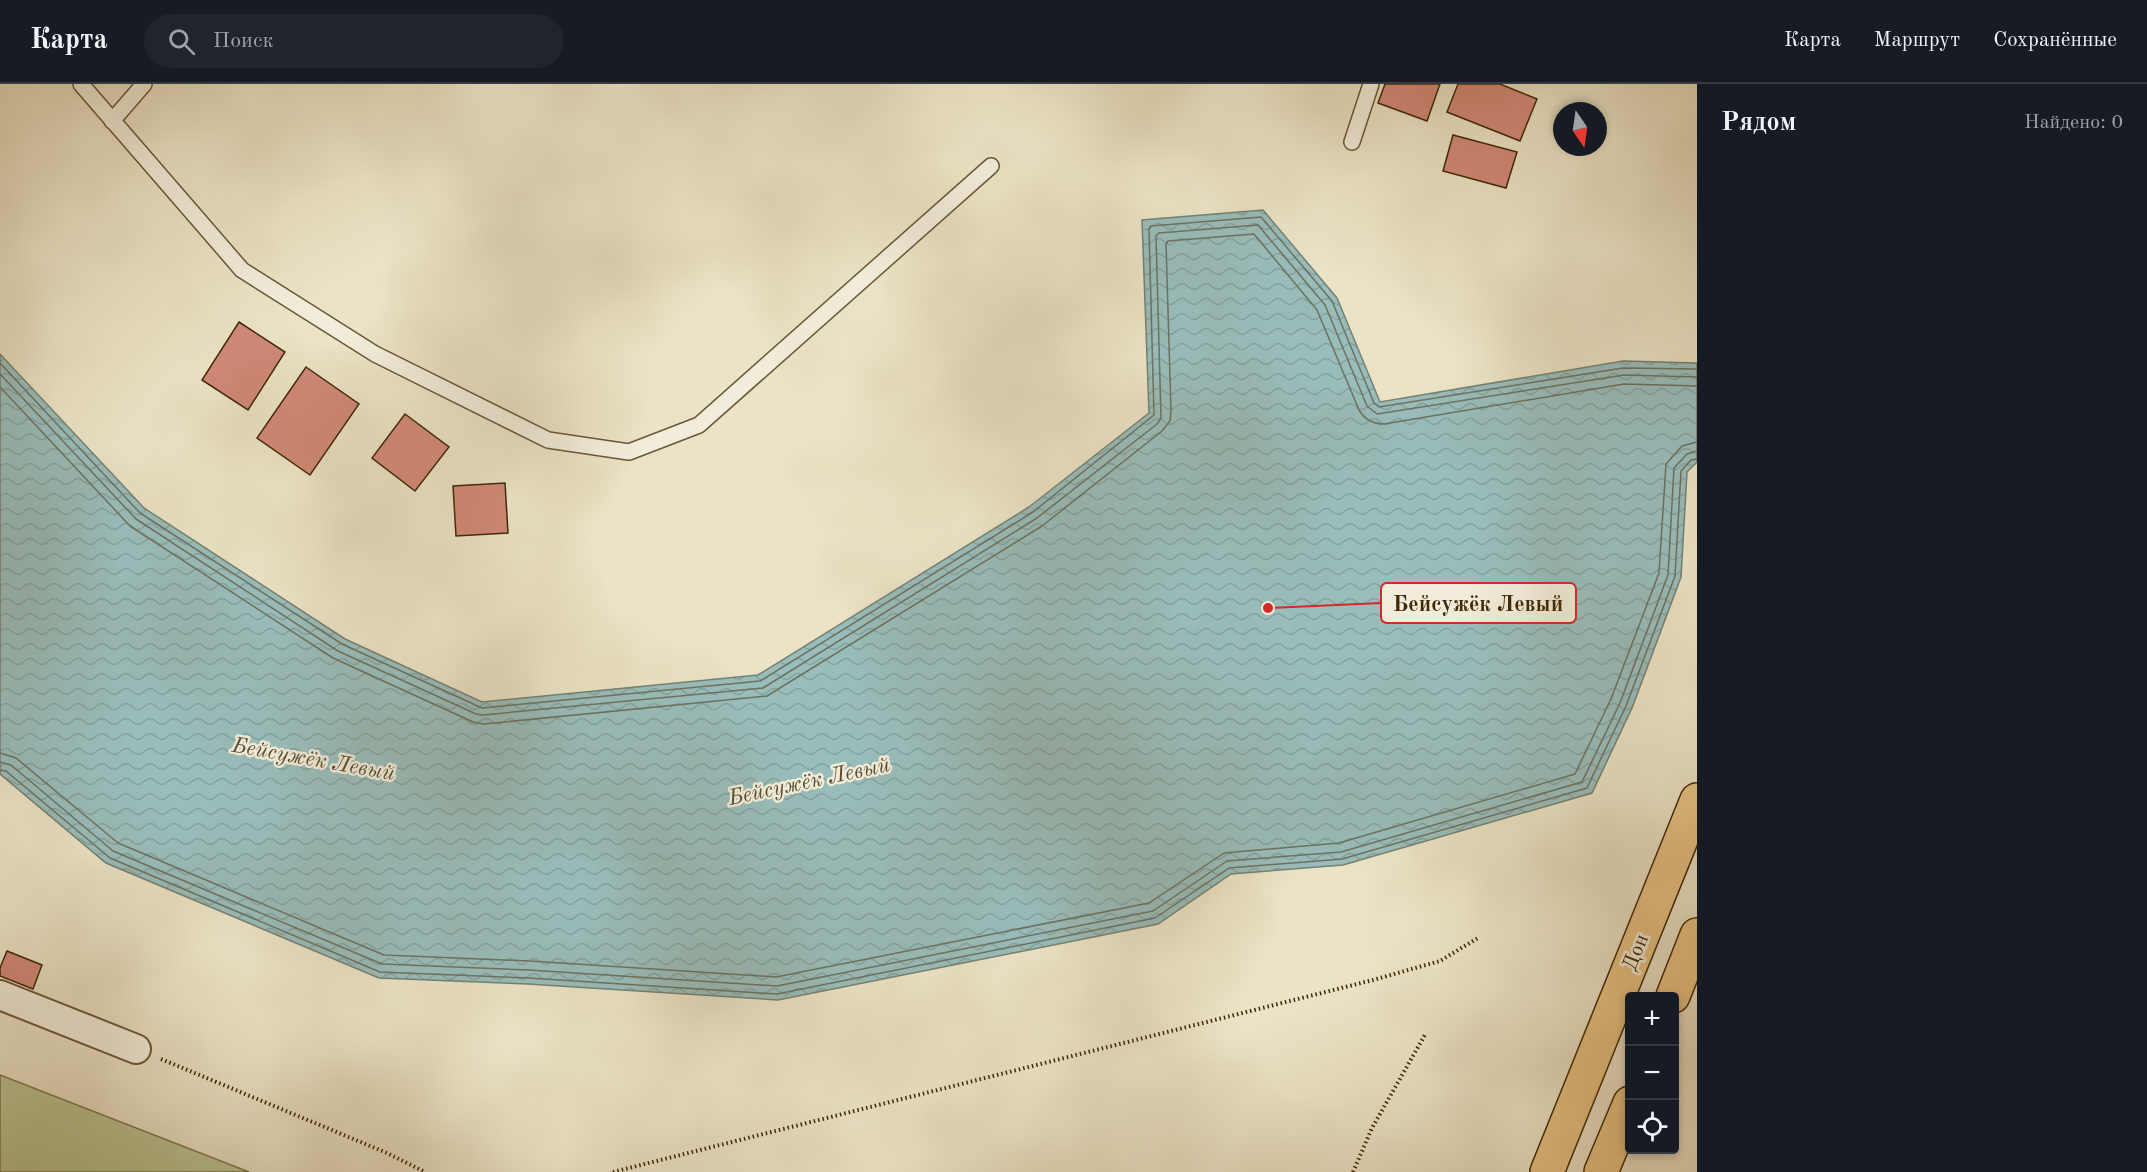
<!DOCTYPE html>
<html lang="ru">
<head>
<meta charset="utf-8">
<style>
	body { margin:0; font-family:"Old Standard TT",serif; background:#20242c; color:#f1f3f6 }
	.controls { position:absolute; right:18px; bottom:18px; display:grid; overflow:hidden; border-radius:6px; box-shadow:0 3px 9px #0003 }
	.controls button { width:54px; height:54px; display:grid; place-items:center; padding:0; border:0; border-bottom:2px solid #363941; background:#171b24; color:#f1f3f6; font:30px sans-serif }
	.compass { position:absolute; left:1553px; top:18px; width:54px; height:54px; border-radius:50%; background:#171b24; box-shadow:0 3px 9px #0003; rotate:167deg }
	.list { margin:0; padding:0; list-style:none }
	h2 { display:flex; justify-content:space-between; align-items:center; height:78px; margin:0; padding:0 24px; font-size:26px }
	h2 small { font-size:20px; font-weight:400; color:#9ea1a6 }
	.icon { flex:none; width:33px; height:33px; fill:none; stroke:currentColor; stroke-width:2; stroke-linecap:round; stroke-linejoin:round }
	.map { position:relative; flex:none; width:1697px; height:1088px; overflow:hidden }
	header { display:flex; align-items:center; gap:36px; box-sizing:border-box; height:84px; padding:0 30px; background:#171b24; border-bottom:2px solid #363941 }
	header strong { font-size:28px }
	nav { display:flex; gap:33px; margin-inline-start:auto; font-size:21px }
	.search { width:420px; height:54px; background:#20242c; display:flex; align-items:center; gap:15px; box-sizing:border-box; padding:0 21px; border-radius:33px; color:#9ea1a6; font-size:22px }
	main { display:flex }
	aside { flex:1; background:#171b24 }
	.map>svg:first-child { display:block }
	.green { fill:#bac393; stroke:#7c764c; stroke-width:1.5 }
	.water { fill:url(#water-waves); stroke:#758172; stroke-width:1.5 }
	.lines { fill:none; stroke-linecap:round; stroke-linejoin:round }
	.shore { stroke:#6c7260; stroke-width:1.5 }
	.building { fill:#d18978; stroke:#3f2805; stroke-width:1.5 }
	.service-casing { stroke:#6a5735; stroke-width:18 }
	.minor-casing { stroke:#6a5735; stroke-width:32 }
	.trunk-casing { stroke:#3f2805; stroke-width:36 }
	.path { stroke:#3f2805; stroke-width:4; stroke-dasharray:1.5 3; stroke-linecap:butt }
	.service { stroke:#f2edda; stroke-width:15 }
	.minor { stroke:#f2edda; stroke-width:28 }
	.trunk { stroke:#e6c283; stroke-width:33 }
	.labels { text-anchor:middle; stroke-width:5; stroke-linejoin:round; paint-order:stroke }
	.street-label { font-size:21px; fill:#3f2805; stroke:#f2edda }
	.water-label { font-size:22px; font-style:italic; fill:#564d32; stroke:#f2edda }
	.leader { fill:none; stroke:#d62828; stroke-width:2 }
	.callout-dot { fill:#d62828; stroke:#f2edda; stroke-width:2 }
	.callout { fill:#f2edda; stroke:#d62828; stroke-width:2 }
	.callout-label { font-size:22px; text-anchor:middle; font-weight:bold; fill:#3f2805 }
</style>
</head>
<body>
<header>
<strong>Карта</strong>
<div class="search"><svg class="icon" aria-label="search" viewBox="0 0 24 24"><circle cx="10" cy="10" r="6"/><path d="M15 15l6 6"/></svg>Поиск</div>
<nav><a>Карта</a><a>Маршрут</a><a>Сохранённые</a></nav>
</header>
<main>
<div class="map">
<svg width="1697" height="1088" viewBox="0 0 1697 1088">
	<defs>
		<pattern id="water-waves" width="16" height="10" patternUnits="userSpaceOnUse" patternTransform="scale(1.5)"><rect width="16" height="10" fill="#99bdbb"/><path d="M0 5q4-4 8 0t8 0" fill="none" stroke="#85a29f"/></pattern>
	</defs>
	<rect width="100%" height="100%" fill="#ebe3c6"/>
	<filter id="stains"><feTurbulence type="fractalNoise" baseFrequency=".00333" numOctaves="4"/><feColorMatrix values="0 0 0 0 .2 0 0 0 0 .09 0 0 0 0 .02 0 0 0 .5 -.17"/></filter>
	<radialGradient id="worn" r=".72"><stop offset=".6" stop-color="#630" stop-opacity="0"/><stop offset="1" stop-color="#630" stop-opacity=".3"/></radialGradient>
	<!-- green -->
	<path class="green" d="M0,991L249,1088H0Z"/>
	<!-- water -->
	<path class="water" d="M1263,126L1337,214L1380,318L1623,277L1697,279V378L1687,388L1681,493L1632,624L1592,709L1343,781L1231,790L1158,840L778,916L528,900L379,894L106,779L0,690V270L144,424L345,555L482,618L758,591L1029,423L1149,329L1142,136Z"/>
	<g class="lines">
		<!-- shore -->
		<path class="shore" d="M0,279L140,429L342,560L482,624L760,597L1033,428L1154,331L1149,145L1151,142L1261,133L1332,217L1374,319L1379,323L1623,284L1697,285
			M0,290L136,435L338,567L476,630L483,631L763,604L1037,434L1157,340L1161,334L1156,152L1159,149L1258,141L1325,221L1367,322L1377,330L1624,291L1697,293
			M0,303L130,442L333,574L473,638L484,640L767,612L1042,442L1162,347L1170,337L1171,327L1166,160L1168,157L1254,150L1317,226L1359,326C1365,336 1373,340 1384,340L1624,300L1697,302
			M0,669L16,674L118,759L384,871L530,877L776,893L1149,819L1224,769L1339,759L1575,690L1611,615L1659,489L1666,380L1682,362L1697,358
			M0,678L11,681L113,767L382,880L529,886L777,902L1153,827L1227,777L1341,768L1582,698L1620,619L1668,491L1674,384L1687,370L1697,367
			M0,686L6,687L110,774L380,888L529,894L777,910L1155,834L1229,784L1342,775L1587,704L1626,622L1675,492L1681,387L1691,376L1697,375"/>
	</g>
	<!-- building -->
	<path class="building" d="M1385,0H1440L1427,37L1378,19Z
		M1458,0H1500L1537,15L1520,57L1447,28Z
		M1453,51L1517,68L1506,104L1443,87Z
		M239,238L285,268L248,326L202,296Z
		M306,283L359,320L310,391L257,354Z
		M405,330L449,363L415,407L372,374Z
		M505,399L508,449L456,452L453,402Z
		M7,867L42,881L33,905L0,892V884Z"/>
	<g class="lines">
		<!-- service casing -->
		<g class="service-casing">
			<path id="service" d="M81,0L242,186L375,270L548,356L629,368L699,341L991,82
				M112,37L144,0
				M1352,58L1371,0"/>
		</g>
		<!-- minor casing -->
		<g class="minor-casing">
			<path id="minor" d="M0,911L136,965"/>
		</g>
		<!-- trunk casing -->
		<g class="trunk-casing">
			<path id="trunk" d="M1673,912L1697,851
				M1547,1088L1697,716
				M1601,1088L1630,1019"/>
		</g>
		<!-- path -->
		<path class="path" d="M161,975L387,1069L425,1088
			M613,1088L1373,896L1440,877L1478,854
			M1353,1088L1372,1044L1426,949"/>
		<!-- service -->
		<use href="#service" class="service"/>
		<!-- minor -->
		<use href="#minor" class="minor"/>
		<!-- trunk -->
		<use href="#trunk" class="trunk"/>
	</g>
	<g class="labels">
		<!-- street labels -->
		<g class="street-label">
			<text transform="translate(1635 868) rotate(-68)" y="7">Дон</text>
		</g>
		<!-- water labels -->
		<g class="water-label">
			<text transform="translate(314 674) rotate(10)" y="8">Бейсужёк Левый</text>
			<text transform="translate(809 696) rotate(-12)" y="8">Бейсужёк Левый</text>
		</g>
	</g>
	<!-- callouts -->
	<path class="leader" d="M1268 524L1381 519"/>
	<circle class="callout-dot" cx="1268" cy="524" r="6"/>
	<rect class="callout" x="1381" y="499" width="195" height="40" rx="6"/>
	<g class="callout-label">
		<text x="1478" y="527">Бейсужёк Левый</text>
	</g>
	<rect width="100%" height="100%" filter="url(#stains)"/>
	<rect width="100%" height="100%" fill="url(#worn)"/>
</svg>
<div class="controls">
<button>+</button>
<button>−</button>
<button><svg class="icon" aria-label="locate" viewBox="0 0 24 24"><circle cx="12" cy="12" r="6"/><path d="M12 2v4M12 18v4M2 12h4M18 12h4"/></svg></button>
</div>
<svg class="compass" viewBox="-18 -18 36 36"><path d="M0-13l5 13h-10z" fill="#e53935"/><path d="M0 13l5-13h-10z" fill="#9ea1a6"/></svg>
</div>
<aside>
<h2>Рядом<small>Найдено: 0</small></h2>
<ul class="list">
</ul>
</aside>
</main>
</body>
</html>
